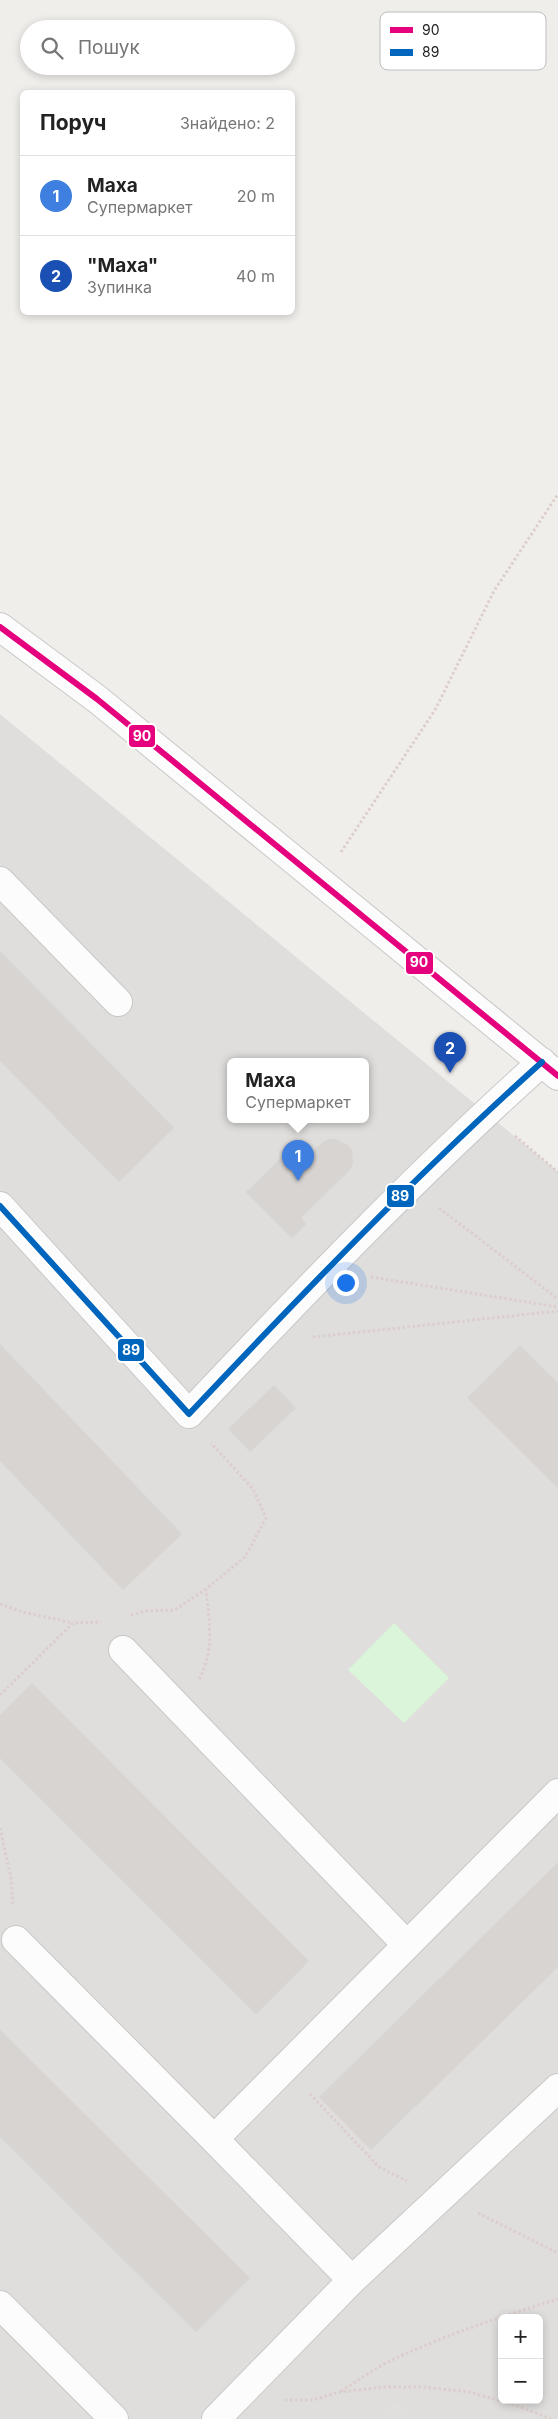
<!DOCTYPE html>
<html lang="uk">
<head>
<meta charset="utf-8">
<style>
	body { margin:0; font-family:Inter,sans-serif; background:#f6f6f6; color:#222 }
	.controls { position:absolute; right:15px; bottom:15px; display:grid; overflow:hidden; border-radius:8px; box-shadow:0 2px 8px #0003 }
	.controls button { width:45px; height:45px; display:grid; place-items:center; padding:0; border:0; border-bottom:1px solid #e0e0e0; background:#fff; color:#222; font:25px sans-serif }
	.you { position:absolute; left:345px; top:1282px; width:18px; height:18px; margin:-12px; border:4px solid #fff; border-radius:50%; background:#1a73e8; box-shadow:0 0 0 8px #1a73e833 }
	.badge { display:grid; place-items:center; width:32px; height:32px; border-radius:50%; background:#6a6968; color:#fff; font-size:16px; font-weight:700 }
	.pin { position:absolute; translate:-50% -41px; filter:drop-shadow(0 1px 2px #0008) }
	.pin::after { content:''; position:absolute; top:26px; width:18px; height:15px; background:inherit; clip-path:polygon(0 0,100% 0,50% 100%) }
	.popup { position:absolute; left:227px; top:1058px; width:142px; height:65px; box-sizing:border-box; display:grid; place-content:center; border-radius:8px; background:#fff; filter:drop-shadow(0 1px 4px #0005); font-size:16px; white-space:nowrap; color:#767676 }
	.popup b { font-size:19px; color:#222 }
	.popup::after { content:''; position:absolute; left:50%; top:100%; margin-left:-10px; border:10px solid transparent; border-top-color:#fff }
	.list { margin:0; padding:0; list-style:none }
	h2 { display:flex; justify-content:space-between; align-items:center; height:65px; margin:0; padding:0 20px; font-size:21px }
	h2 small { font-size:16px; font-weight:400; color:#767676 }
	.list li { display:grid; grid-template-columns:32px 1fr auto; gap:15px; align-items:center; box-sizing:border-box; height:80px; padding:0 20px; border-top:1px solid #e0e0e0 }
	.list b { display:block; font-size:19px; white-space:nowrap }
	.list p { margin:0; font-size:16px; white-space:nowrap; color:#767676 }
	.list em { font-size:16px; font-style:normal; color:#767676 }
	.icon { flex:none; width:28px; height:28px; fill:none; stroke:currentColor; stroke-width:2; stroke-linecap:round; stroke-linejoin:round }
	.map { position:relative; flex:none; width:558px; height:2419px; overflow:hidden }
	.search { position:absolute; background:#fff; box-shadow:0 2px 8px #0003; left:20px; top:20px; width:275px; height:55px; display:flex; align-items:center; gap:12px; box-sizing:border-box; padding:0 18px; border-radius:28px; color:#767676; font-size:19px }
	.panel { position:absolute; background:#fff; box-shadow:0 2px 8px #0003; left:20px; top:90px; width:275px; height:225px; border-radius:8px }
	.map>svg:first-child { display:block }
	.residential { fill:#dfdedc; fill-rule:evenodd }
	.park { fill:#daf5da }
	.parking { fill:#e0dfde }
	.building { fill:#d7d4d2 }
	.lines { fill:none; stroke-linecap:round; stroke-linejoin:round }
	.minor-casing { stroke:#c9c8c7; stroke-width:30 }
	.path { stroke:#dccecd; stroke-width:3; stroke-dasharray:2.5 2.5; stroke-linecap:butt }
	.minor { stroke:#fdfcfc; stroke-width:28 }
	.bus-1-casing { stroke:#fff; stroke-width:10 }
	.bus-2-casing { stroke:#fff; stroke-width:10 }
	.bus-1 { stroke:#e5007d; stroke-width:6 }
	.bus-2 { stroke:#0065bd; stroke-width:6 }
	.key { fill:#fff; stroke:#bdbdbd; stroke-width:1 }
	.key-label { font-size:14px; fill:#222 }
	.line-badge { stroke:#fff; stroke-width:2 }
	.badge-label { font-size:14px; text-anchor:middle; font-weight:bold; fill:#fff }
</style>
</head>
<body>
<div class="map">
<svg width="558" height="2419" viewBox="0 0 558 2419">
	<rect width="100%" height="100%" fill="#f0eeeb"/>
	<!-- residential -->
	<path class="residential" d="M0,714L558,1172V2419H0ZM230,1062H366V1120H230ZM502,2318H539V2400H502Z"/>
	<!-- park -->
	<path class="park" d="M394,1623L449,1678L404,1723L348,1670Z"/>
	<!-- parking -->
	<path class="parking" d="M394,2401L418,2419H379Z"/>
	<!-- building -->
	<path class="building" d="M0,951L174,1128L119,1182L0,1061Z
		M329,1139H336L348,1145L352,1150L353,1164L350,1170L301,1218L306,1224L292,1238L246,1192L297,1142L309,1155L323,1142Z
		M0,1344L182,1534L123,1590L0,1461Z
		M520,1345L558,1383V1488L467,1398Z
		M274,1385L296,1408L250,1452L228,1429Z
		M32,1683L309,1961L256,2014L0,1758V1715Z
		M558,1862V1967L371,2150L319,2097Z
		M0,2030L250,2278L196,2332L0,2137Z"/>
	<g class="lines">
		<!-- minor casing -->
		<g class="minor-casing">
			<path id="minor" d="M0,627L97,699L558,1076
				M0,881L118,1002
				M0,1206L189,1414C303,1293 418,1173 542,1062
				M123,1650L407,1945L214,2139L352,2280
				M16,1940L214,2139
				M407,1945L558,1793
				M0,2305L114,2419
				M216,2419L352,2280L558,2088"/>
		</g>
		<!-- path -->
		<path class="path" d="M341,852L435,710L494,591L558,494
			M515,1136L558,1172
			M439,1208L558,1299
			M371,1277L558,1307
			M313,1337L558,1311
			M0,1604L23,1612L73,1623
			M131,1615L146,1611L175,1610L206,1589L245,1557L266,1518L253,1489L211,1443
			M199,1679C215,1651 209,1620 206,1589
			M0,1695L73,1623L101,1622
			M0,1828L11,1878L13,1905
			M310,2094L379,2167L407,2181
			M478,2213L558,2253
			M341,2391C356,2382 371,2371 386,2363C441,2336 500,2317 558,2299
			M285,2400H313L339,2392L384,2387H424L469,2392L518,2406L551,2419"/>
		<!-- minor -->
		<use href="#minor" class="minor"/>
		<!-- bus-1 casing -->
		<g class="bus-1-casing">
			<path id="bus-1" d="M0,627L97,699L558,1076"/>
		</g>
		<!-- bus-2 casing -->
		<g class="bus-2-casing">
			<path id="bus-2" d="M0,1206L189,1414C303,1293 418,1173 542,1062"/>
		</g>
		<!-- bus-1 -->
		<use href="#bus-1" class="bus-1"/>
		<!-- bus-2 -->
		<use href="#bus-2" class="bus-2"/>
	</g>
	<!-- legend -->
	<rect x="380" y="12" width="166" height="58" rx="8" class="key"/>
	<rect x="390" y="27" width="23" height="6" fill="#e5007d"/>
	<rect x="390" y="49" width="23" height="7" fill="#0065bd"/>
	<g class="key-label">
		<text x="422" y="35">90</text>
		<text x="422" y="57">89</text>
	</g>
	<g class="line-badge">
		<rect x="128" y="724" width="28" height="24" rx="5" fill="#e5007d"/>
		<rect x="405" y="951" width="29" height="24" rx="5" fill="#e5007d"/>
		<rect x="386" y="1184" width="29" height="24" rx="5" fill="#0065bd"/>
		<rect x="117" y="1338" width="28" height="24" rx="5" fill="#0065bd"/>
	</g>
	<g class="badge-label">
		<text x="142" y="741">90</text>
		<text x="419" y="967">90</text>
		<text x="400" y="1201">89</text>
		<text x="131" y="1355">89</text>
	</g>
</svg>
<div class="controls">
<button>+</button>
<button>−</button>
</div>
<div class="you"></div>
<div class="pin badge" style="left:298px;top:1181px;background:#3f7fe0">1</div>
<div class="popup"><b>Маха</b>Супермаркет</div>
<div class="pin badge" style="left:450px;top:1073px;background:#1a4fb4">2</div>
<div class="search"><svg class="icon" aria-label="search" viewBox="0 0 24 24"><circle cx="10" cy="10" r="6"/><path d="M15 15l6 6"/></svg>Пошук</div>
<section class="panel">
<h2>Поруч<small>Знайдено: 2</small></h2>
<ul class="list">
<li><span class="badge" style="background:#3f7fe0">1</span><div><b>Маха</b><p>Супермаркет</p></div><em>20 m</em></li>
<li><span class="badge" style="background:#1a4fb4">2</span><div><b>&quot;Маха&quot;</b><p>Зупинка</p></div><em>40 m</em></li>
</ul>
</section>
</div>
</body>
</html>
